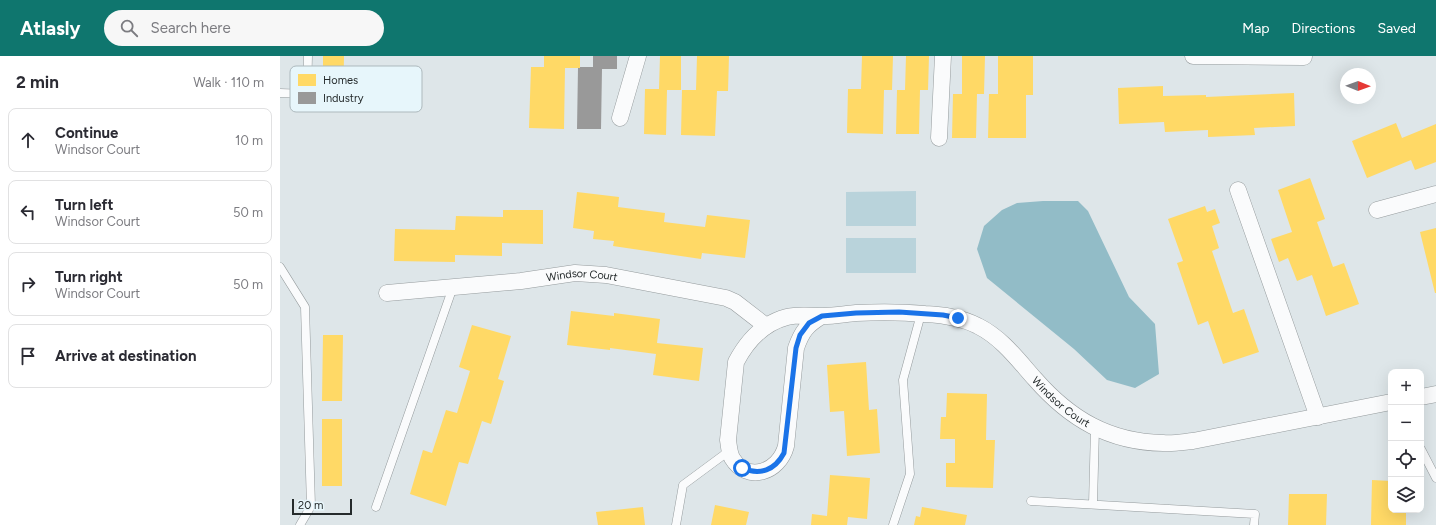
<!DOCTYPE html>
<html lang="en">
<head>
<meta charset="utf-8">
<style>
	body { margin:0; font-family:Figtree,sans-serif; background:#f7f7f7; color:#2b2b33 }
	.controls { position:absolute; right:12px; bottom:12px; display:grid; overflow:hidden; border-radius:8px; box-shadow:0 4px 16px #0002 }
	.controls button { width:36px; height:36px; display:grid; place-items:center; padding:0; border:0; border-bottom:1px solid #e1e1e2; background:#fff; color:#2b2b33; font:20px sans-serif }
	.compass { position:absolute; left:1060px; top:12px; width:36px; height:36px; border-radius:50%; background:#fff; box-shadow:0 4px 16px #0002; rotate:91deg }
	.scale { position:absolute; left:12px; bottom:10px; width:60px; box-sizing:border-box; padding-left:4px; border:2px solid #252b2c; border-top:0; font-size:11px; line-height:14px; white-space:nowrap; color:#252b2c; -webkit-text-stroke:3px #e7f6fb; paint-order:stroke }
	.stop { position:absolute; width:12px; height:12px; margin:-9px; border:3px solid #1a73e8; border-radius:50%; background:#fff }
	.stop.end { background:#1a73e8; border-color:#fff; box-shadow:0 1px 4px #0008 }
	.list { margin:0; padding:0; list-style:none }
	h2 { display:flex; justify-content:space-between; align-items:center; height:52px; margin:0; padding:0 16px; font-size:17px }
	h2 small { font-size:13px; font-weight:400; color:#7c7c81 }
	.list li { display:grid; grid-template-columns:26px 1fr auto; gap:12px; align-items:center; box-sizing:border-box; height:64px; margin:0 8px 8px; padding:0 8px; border:1px solid #e1e1e2; border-radius:8px }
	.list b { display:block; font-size:15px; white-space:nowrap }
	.list p { margin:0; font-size:13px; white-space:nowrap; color:#7c7c81 }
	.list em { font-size:13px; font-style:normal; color:#7c7c81 }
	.icon { flex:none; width:22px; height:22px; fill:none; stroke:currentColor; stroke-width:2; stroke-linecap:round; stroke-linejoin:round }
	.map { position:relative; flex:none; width:1156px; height:469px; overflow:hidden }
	header { display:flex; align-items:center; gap:24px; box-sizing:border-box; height:56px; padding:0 20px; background:#0f766e; color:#fff }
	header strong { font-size:19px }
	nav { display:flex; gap:22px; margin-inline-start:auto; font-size:14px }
	.search { width:280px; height:36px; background:#f7f7f7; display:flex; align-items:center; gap:10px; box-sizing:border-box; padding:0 14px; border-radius:22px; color:#7c7c81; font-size:15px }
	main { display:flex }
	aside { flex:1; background:#fff }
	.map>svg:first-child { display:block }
	.green { fill:#b9d3db }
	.water { fill:#92bcc7 }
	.homes { fill:#ffd966 }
	.industry { fill:#999 }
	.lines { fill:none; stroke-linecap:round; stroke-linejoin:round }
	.service-casing { stroke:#959b9d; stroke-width:9 }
	.minor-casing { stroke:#959b9d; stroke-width:17 }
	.service { stroke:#fafbfc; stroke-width:8 }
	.minor { stroke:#fafbfc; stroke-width:16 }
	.route { stroke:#1a73e8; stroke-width:5 }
	.labels { text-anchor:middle; stroke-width:4; stroke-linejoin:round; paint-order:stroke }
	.street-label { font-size:11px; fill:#252b2c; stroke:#e7f6fb }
	.key { fill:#e7f6fb; stroke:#adb9bd; stroke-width:1 }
	.key-label { font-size:11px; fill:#252b2c }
</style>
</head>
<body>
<header>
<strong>Atlasly</strong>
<div class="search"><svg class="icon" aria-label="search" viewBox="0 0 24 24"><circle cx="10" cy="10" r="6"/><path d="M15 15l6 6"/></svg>Search here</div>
<nav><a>Map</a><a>Directions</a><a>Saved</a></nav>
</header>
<main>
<aside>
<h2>2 min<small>Walk · 110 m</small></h2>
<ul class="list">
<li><svg class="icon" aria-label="ahead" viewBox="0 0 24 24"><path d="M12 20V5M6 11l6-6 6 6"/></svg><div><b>Continue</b><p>Windsor Court</p></div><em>10 m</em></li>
<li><svg class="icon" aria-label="left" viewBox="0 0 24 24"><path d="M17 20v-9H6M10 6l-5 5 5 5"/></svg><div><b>Turn left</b><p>Windsor Court</p></div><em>50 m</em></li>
<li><svg class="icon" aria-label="right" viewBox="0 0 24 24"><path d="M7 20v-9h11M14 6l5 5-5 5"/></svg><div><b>Turn right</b><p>Windsor Court</p></div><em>50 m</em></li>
<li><svg class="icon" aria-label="arrive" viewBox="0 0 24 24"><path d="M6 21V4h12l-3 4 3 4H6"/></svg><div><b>Arrive at destination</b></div></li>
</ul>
</aside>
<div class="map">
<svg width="1156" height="469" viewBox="0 0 1156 469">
	<rect width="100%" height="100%" fill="#dee6e9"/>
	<!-- green -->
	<path class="green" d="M636,135V170H566V136Z
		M566,182H636V217H566Z"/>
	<!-- water -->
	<path class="water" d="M763,145H798L808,155L849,241L875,268L879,318L855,332L827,324L794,293L707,222L697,193L704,170L722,154L737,147Z"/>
	<!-- homes -->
	<path class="homes" d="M43,0H64L63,54L43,53Z
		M264,0H300V12H285L284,73L249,72L251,11H264Z
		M380,0H401V34H387L386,79L364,78L365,33H379Z
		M417,0H449L448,35H437L435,80L401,79L402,34H416Z
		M582,0H613L612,34H604L603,78L567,77L568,33H581Z
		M626,0H649L648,34H640L639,78H616L617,34H625Z
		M682,0H705L704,38H697L696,82H672L673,38H682Z
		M718,0H753V39H746V82H708L709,38H718Z
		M883,30V40L926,39V41L1014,37L1015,70L974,72L975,79L928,81V74L885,76L884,66L839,68L838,32Z
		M1116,67L1122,82L1156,68V106L1135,114L1131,104L1087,122L1072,85Z
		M1030,122L1045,163L1037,166L1053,211L1064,207L1079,248L1046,260L1032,219L1017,225L1008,202L999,206L991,183L1012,176L998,134Z
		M297,136L339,141L338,151L385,157L384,166L425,171L427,159L470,164L465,202L422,197L421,203L333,190L334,185L313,183L314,175L293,172Z
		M925,150L927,156L935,153L940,167L932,170L939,192L932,195L953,257L964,253L979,296L943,308L928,265L918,269L897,207L903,205L888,163Z
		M223,154H263V188L222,187V200L175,199V206L114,205L115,173L175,174L176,160L223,161Z
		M1156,172V237H1155L1140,176Z
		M291,255L334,260V257L380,263L377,287L423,292L419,325L373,319L376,298L330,292V294L287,289Z
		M192,269L231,280L218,323L224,325L211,368L202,365L188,408L179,406L166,450L130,438L143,394L152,397L166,354L177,357L190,315L179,311Z
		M43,279H63L62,345H42Z
		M586,306L589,354L597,353L600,397L567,400L564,355L550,356L547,309Z
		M667,337L707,338L706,384H715L713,432L666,431V407H675V383H660L661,361H666Z
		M42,363H62V430H42Z
		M550,419L590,422L587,463L568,461L567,469H531L532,458L547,460Z
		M1092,424L1111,425V454H1126V469H1091Z
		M1009,438H1047L1046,469H1008Z
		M435,449L469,456L466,469H431Z
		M363,451L365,469H318L316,456Z
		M642,451L687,459L685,469H634L636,460L640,461Z"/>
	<!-- industry -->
	<path class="industry" d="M313,0H337V13H322L321,73H297L298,12H300V11H313Z"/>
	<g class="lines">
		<!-- service casing -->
		<g class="service-casing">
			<path id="service" d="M0,37L27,38L28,0
				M0,211L25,251L31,450L20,469
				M1141,393L1156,422
				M751,445L975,458L974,469
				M813,448L815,372
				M96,451L173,231
				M396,469L403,429L449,395
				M613,469L630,418L623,324L641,258"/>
		</g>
		<!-- minor casing -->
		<g class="minor-casing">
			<g id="minor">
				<path d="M913,0L1024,1"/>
				<path d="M340,62L358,0"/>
				<path d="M659,82L663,0"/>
				<path d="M958,134L1038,361"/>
				<path d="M1097,154L1156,138"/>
				<path id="s1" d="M107,237L241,225L295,217L326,219L446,242L455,246L486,270"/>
				<path id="s2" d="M542,260C527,269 522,275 516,292L506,390C499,417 467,427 452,402C449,396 449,390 448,384L456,306C467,285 484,267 507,261C519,258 530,260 543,260C554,260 565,258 576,257C599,256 622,256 645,258C663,259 681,261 698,270C722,282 738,304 755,323C790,363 829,386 883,387C893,388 903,386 913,385L1111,346"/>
				<path d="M1141,341L1156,338"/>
			</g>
		</g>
		<!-- service -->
		<use href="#service" class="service"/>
		<!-- minor -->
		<use href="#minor" class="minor"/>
	</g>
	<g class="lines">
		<!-- route -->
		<path class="route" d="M462,412C480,420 495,414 504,397L516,292L520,279L529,267L542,260L576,257L619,256L663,259L678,262"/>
	</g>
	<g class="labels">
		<!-- street labels -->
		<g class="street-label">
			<text dy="4" stroke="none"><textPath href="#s1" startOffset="196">Windsor Court</textPath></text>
			<text dy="4" stroke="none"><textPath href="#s2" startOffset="686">Windsor Court</textPath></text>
		</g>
	</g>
	<!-- legend -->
	<rect x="10" y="10" width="132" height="46" rx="6" class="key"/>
	<rect x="18" y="18" width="18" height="12" fill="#ffd966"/>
	<rect x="18" y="36" width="18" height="12" fill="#999"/>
	<g class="key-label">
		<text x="43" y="28">Homes</text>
		<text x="43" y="46">Industry</text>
	</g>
</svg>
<div class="controls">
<button>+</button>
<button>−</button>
<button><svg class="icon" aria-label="locate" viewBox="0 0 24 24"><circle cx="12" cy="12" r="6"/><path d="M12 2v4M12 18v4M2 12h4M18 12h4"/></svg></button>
<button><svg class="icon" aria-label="layers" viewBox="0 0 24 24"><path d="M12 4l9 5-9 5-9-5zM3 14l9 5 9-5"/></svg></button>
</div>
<svg class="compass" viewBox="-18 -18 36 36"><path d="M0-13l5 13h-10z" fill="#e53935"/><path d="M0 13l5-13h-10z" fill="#7c7c81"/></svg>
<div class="scale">20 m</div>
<div class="stop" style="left:462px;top:412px"></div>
<div class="stop end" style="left:678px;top:262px"></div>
</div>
</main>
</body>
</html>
